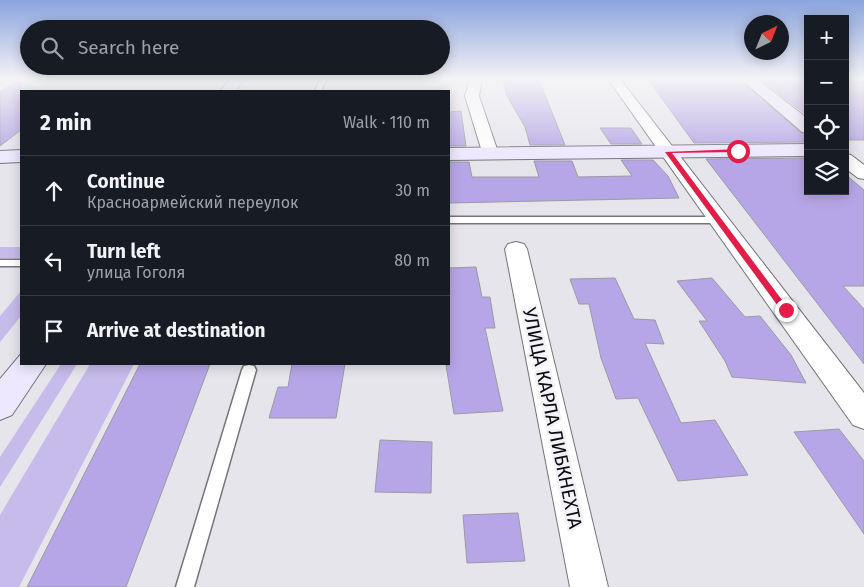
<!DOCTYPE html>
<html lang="en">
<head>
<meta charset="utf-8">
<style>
	body { margin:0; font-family:"Fira Sans",sans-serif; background:#20242c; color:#f1f3f6 }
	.controls { position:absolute; right:15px; top:15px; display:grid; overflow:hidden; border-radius:0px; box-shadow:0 2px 12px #0003 }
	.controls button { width:45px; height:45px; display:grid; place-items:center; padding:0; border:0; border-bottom:1px solid #363941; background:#171b24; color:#f1f3f6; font:25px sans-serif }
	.compass { position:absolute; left:744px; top:15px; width:45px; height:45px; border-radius:50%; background:#171b24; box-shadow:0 2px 12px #0003; rotate:43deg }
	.stop { position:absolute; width:15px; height:15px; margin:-11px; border:4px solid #e11d48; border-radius:50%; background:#fff }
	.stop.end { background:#e11d48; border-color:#fff; box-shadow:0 1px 5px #0008 }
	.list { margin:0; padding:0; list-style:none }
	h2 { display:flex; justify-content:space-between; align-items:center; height:65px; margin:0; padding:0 20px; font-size:21px }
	h2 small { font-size:16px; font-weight:400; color:#9ea1a6 }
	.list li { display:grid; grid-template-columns:32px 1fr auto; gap:15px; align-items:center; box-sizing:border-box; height:70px; padding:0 20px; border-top:1px solid #363941 }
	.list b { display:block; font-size:19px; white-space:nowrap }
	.list p { margin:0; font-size:16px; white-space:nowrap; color:#9ea1a6 }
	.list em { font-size:16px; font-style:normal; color:#9ea1a6 }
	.icon { flex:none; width:28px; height:28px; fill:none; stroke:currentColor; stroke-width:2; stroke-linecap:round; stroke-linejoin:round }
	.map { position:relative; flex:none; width:864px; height:587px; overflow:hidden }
	.search { position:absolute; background:#171b24; box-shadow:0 2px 12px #0003; left:20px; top:20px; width:430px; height:55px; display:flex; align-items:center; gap:12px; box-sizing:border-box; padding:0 18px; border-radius:28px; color:#9ea1a6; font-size:19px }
	.panel { position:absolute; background:#171b24; box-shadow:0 2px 12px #0003; left:20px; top:90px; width:430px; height:275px; border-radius:0px }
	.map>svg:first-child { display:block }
	.green { fill:#c6bbea }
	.building { fill:#b6a6e7; stroke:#9b9aa0 }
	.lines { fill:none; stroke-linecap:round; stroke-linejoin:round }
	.lane-casing { stroke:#75747a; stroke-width:3 }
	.street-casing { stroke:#75747a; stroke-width:2 }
	.secondary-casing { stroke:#75747a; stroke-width:2 }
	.lane { fill:#fff; fill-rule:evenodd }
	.street { fill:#fff; fill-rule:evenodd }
	.secondary { fill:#ede8fd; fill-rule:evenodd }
	.route { fill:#e11d48 }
	.labels { text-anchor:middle; stroke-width:5; stroke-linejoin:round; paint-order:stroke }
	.near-street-label { font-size:19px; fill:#0c0b0d; stroke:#f3f2f9 }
</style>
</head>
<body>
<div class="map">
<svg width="864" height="587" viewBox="0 0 864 587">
	<rect width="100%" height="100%" fill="#e6e5ec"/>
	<!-- green -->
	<path class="green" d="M0,247H21V258H0Z
		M21,291V316L0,342V316Z
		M61,364H77L0,487V457Z
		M90,364H134L19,587H0V515Z"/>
	<!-- building -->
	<path class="building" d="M21,79V130L0,146V92Z
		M648,79H739L801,133L808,135V139H803L806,142L694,143Z
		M760,79H803L808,82V116Z
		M503,80H539L565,145H530L525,127L507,96Z
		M845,82H864V140H845Z
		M461,111L466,146H449V112Z
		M600,128H631L642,144H611Z
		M808,158V191H845V174L864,190V286H843L864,309V364L706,159Z
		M621,160H653L668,176L679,198L449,203V162H469L472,177H539L534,161H572L578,177L632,176Z
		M476,267L482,297H490L495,328H485L503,411L454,414L446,365H449V268Z
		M615,278L634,319L655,320L664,344L645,343L681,423L715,420L748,475L678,481L638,398L616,399L601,358L589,304H579L570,279Z
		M712,278L745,317L760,316L791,355L806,383L732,377L725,361L699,321H707L677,281Z
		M140,364H210L126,587H27Z
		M292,364H345L336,418H269L278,387H288Z
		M839,429L864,461V534L794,432Z
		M380,440L432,442L431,493L375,492Z
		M518,513L525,561L467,563L463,515Z"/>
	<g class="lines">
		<!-- lane casing -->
		<g class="lane-casing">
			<path id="lane" d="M320,79H326L321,91H315Z
				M449,217H718L723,220L718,223H449Z
				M0,260H21V266H0Z
				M249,365L254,366L256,370L194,587H176L242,370L244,366Z"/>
		</g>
		<!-- street casing -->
		<g class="street-casing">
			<path id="street" d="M470,79H482L479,96L499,155L497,159H485L483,155L465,96Z
				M608,79H620L864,393V429L853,425Z
				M845,154L851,155L864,165V179L858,178L845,168Z
				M516,242L524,244L527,249L608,587H570L505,249L508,244Z"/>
		</g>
		<!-- secondary casing -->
		<g class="secondary-casing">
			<path id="secondary" d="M230,79H244L236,91H220Z
				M741,79H757L808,119V133L802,132Z
				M808,144V156L449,160V148Z
				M21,150V162L0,163V151Z
				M21,354V364H46L12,415L0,420V379Z"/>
		</g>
		<!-- lane -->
		<use href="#lane" class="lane"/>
		<!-- street -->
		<use href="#street" class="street"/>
		<!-- secondary -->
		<use href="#secondary" class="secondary"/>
	</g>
	<!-- sky -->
	<linearGradient id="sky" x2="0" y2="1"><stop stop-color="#8aa4dd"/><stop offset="0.49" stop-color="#f4f3f6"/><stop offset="1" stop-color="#f4f3f6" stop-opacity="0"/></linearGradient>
	<rect width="864" height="161" fill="url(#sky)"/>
	<!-- route -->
	<path class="route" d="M740,149L738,152L672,153L788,308L790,310L786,314L783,313L665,152Z"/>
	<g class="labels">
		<!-- near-street labels -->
		<g class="near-street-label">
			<text transform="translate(553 418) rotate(78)" y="7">УЛИЦА КАРЛА ЛИБКНЕХТА</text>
		</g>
	</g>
</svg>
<div class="controls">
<button>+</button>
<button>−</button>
<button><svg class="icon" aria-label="locate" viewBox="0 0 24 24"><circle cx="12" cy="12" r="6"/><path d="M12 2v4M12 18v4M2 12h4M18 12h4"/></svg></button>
<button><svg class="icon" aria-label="layers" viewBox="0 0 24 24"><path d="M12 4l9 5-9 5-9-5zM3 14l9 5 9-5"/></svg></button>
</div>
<svg class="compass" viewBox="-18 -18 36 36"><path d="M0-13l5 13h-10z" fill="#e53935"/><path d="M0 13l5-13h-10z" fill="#9ea1a6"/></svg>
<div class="stop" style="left:738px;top:151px"></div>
<div class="stop end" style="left:786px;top:310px"></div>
<div class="search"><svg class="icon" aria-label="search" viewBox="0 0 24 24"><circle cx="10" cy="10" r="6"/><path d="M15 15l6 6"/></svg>Search here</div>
<section class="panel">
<h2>2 min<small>Walk · 110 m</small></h2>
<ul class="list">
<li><svg class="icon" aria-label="ahead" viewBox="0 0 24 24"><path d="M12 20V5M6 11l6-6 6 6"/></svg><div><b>Continue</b><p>Красноармейский переулок</p></div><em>30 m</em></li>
<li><svg class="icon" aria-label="left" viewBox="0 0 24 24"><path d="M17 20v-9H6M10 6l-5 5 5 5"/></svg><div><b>Turn left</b><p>улица Гоголя</p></div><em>80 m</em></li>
<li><svg class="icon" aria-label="arrive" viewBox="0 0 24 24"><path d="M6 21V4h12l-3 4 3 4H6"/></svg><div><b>Arrive at destination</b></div></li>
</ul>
</section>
</div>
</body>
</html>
